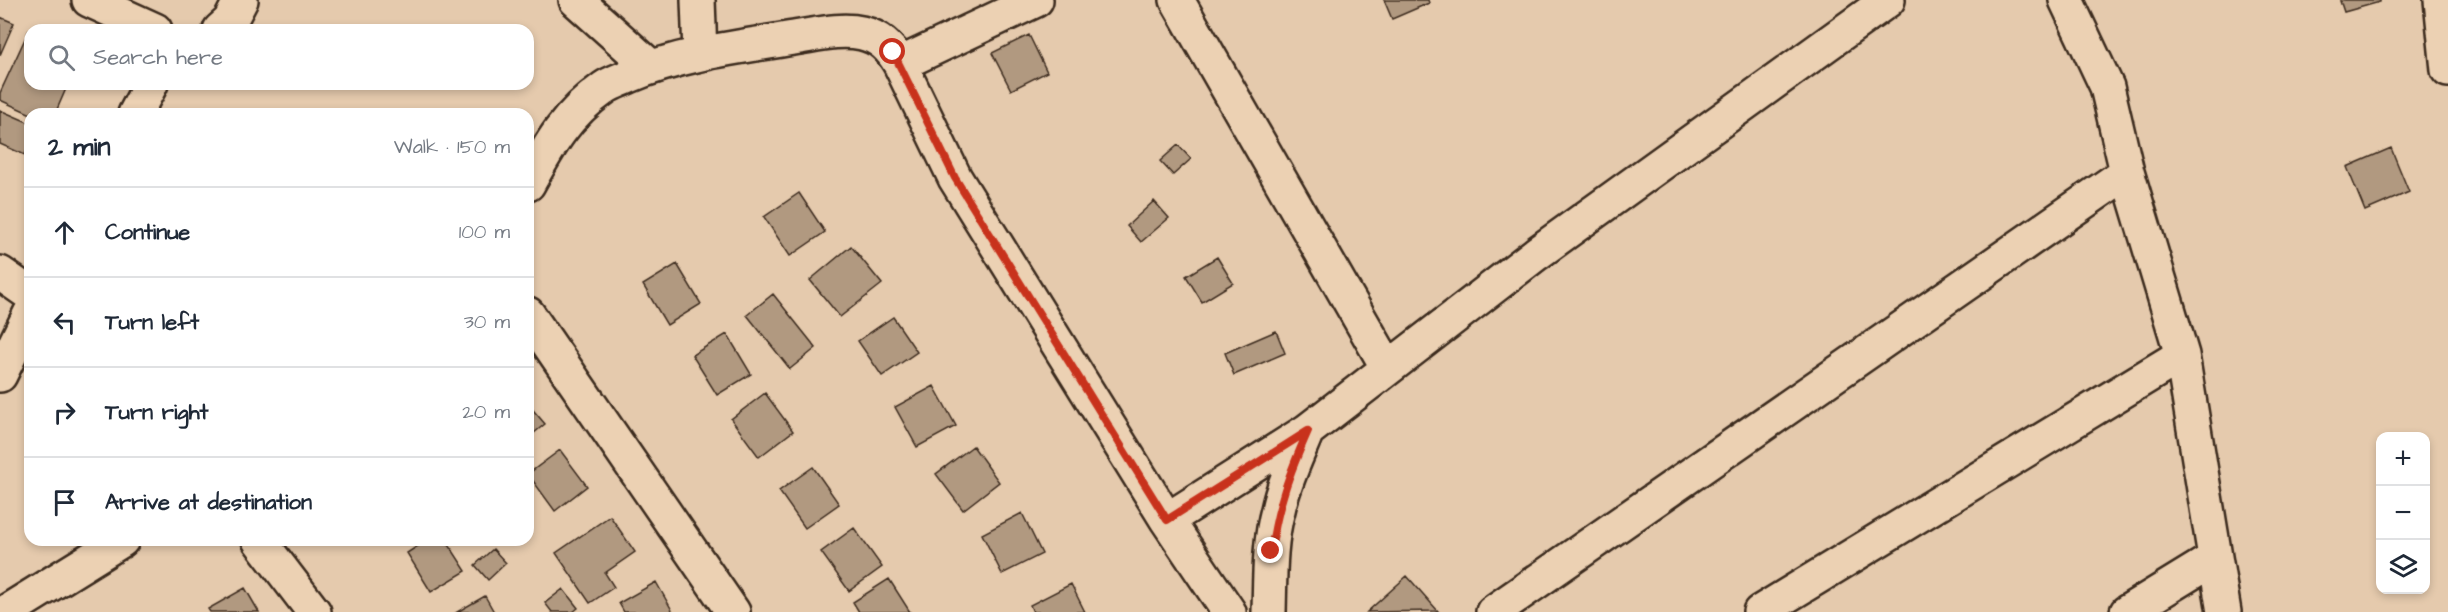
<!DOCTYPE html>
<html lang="en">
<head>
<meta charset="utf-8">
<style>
	body { margin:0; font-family:"Architects Daughter",sans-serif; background:#f6f6f7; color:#1f2937 }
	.controls { position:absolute; right:18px; bottom:18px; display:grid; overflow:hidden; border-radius:12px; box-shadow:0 3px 9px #0003 }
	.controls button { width:54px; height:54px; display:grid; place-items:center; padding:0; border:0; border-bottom:2px solid #e0e1e3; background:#fff; color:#1f2937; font:30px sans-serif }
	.stop { position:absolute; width:18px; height:18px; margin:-14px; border:4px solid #c8321e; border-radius:50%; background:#fff }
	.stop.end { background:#c8321e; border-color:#fff; box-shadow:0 2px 6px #0008 }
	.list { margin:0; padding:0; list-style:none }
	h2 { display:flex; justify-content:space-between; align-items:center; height:78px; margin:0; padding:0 24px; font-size:26px }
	h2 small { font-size:20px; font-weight:400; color:#747a83 }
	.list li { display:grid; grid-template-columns:39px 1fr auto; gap:18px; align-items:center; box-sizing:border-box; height:90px; padding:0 24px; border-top:2px solid #e0e1e3 }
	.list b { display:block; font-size:22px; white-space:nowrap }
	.list em { font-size:20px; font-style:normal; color:#747a83 }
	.icon { flex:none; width:33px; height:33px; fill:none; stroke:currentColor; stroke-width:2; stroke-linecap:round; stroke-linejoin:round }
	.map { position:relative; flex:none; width:2448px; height:612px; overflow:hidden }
	.search { position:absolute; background:#fff; box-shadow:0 3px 9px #0003; left:24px; top:24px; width:510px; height:66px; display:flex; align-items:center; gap:15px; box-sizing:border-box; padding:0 21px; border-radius:18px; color:#747a83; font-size:22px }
	.panel { position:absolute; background:#fff; box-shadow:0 3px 9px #0003; left:24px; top:108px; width:510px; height:438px; border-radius:18px }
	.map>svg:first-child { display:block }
	.building { fill:#b19980; stroke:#3b2a1e; stroke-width:1.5 }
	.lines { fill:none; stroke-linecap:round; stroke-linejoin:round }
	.minor-casing { stroke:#3b2a1e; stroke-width:38 }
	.minor { stroke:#ecd1b3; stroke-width:33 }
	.route { stroke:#c8321e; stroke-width:8 }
</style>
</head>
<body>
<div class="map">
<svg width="2448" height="612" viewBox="0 0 2448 612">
	<rect width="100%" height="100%" fill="#e5caad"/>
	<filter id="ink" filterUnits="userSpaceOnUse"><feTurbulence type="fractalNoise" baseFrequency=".0167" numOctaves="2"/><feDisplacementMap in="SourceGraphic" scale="12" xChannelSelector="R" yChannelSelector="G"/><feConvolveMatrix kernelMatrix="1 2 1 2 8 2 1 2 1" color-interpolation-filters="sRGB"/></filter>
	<g filter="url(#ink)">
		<!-- building -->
		<path class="building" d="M1384,0H1428L1429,3L1392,19Z
			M2340,0H2380V2L2344,12Z
			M0,17L14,23L0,55Z
			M29,30L30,84H68L55,114H31L0,100V93Z
			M1029,35L1047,72L1011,90L992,53Z
			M0,110L30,123V143L25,155L0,144Z
			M1178,145L1191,159L1173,175L1160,161Z
			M2391,148L2409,192L2365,211L2347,167Z
			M799,193L825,232L790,256L764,217Z
			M1154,201L1169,218L1141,242L1127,226Z
			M851,246L882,284L840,317L810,280Z
			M1217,257L1233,283L1202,302L1186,276Z
			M677,264L701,304L667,325L643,285Z
			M773,294L816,348L790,369L747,315Z
			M893,317L917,352L882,376L858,341Z
			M1276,331L1285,353L1234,375L1225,353Z
			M727,334L751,374L717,395L692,355Z
			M934,386L956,426L917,447L895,407Z
			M765,393L793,431L759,457L731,419Z
			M528,404L545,424L528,438Z
			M973,446L999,482L963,510L936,474Z
			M560,450L587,486L555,511L528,474Z
			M813,467L839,504L805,528L779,491Z
			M1022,513L1042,554L1002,574L982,534Z
			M610,516L635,552L605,573L614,587L590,603L556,553Z
			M854,528L882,567L849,591L821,552Z
			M427,540H446L466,571L431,592L407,553Z
			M493,549L506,563L488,580L475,565Z
			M1407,576L1438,611L1367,612Z
			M889,579L910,612H859L853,602Z
			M656,582L673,612H624L619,603Z
			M1071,584L1085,612H1033L1030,605Z
			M245,588L259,612H210L208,609Z
			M563,589L578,608L573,612H552L545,603Z
			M485,596L494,612H457Z"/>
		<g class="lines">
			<!-- minor casing -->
			<g class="minor-casing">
				<path id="minor" d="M89,0L155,30
					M576,0L651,67
					M698,0L700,54
					M1177,0L1388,368
					M2066,0L2107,87L2127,172L2182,355L2224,612
					M2441,0L2448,70
					M220,30L230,21L241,0
					M900,64L1036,0
					M135,114L151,84
					M528,184C550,144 566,115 604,88C611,83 621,80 629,76C681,54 738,47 794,38C815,35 840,28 862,33C880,37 891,48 900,64L955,178L1167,520L1229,612
					M0,273L30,294
					M528,314L733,612
					M0,375L30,314
					M1167,520L1307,431L1536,254L1888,0
					M259,540L314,612
					M6,612L122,540
					M1269,612C1270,578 1269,543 1278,510C1284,482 1297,456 1307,431
					M1493,612L2127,172
					M1760,612L2182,355
					M2127,612L2215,558"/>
			</g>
			<!-- minor -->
			<use href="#minor" class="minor"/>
		</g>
	</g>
	<g class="lines" filter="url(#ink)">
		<!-- route -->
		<path class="route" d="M893,52L955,178L1167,520L1308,431C1289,474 1278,504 1271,551"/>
	</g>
</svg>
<div class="controls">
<button>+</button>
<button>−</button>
<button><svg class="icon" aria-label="layers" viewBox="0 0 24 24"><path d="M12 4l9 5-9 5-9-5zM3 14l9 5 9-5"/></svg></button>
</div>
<div class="stop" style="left:893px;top:52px"></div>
<div class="stop end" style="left:1271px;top:551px"></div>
<div class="search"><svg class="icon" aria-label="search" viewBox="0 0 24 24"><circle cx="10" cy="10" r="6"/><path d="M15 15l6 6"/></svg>Search here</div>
<section class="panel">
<h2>2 min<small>Walk · 150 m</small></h2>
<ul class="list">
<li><svg class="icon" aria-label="ahead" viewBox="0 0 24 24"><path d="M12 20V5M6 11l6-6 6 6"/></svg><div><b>Continue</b></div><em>100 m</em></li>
<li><svg class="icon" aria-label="left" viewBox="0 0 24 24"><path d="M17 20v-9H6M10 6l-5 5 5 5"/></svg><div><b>Turn left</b></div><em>30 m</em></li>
<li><svg class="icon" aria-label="right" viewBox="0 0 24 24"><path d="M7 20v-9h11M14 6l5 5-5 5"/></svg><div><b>Turn right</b></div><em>20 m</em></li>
<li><svg class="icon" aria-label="arrive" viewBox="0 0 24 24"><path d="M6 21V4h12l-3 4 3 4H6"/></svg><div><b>Arrive at destination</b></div></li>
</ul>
</section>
</div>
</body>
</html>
